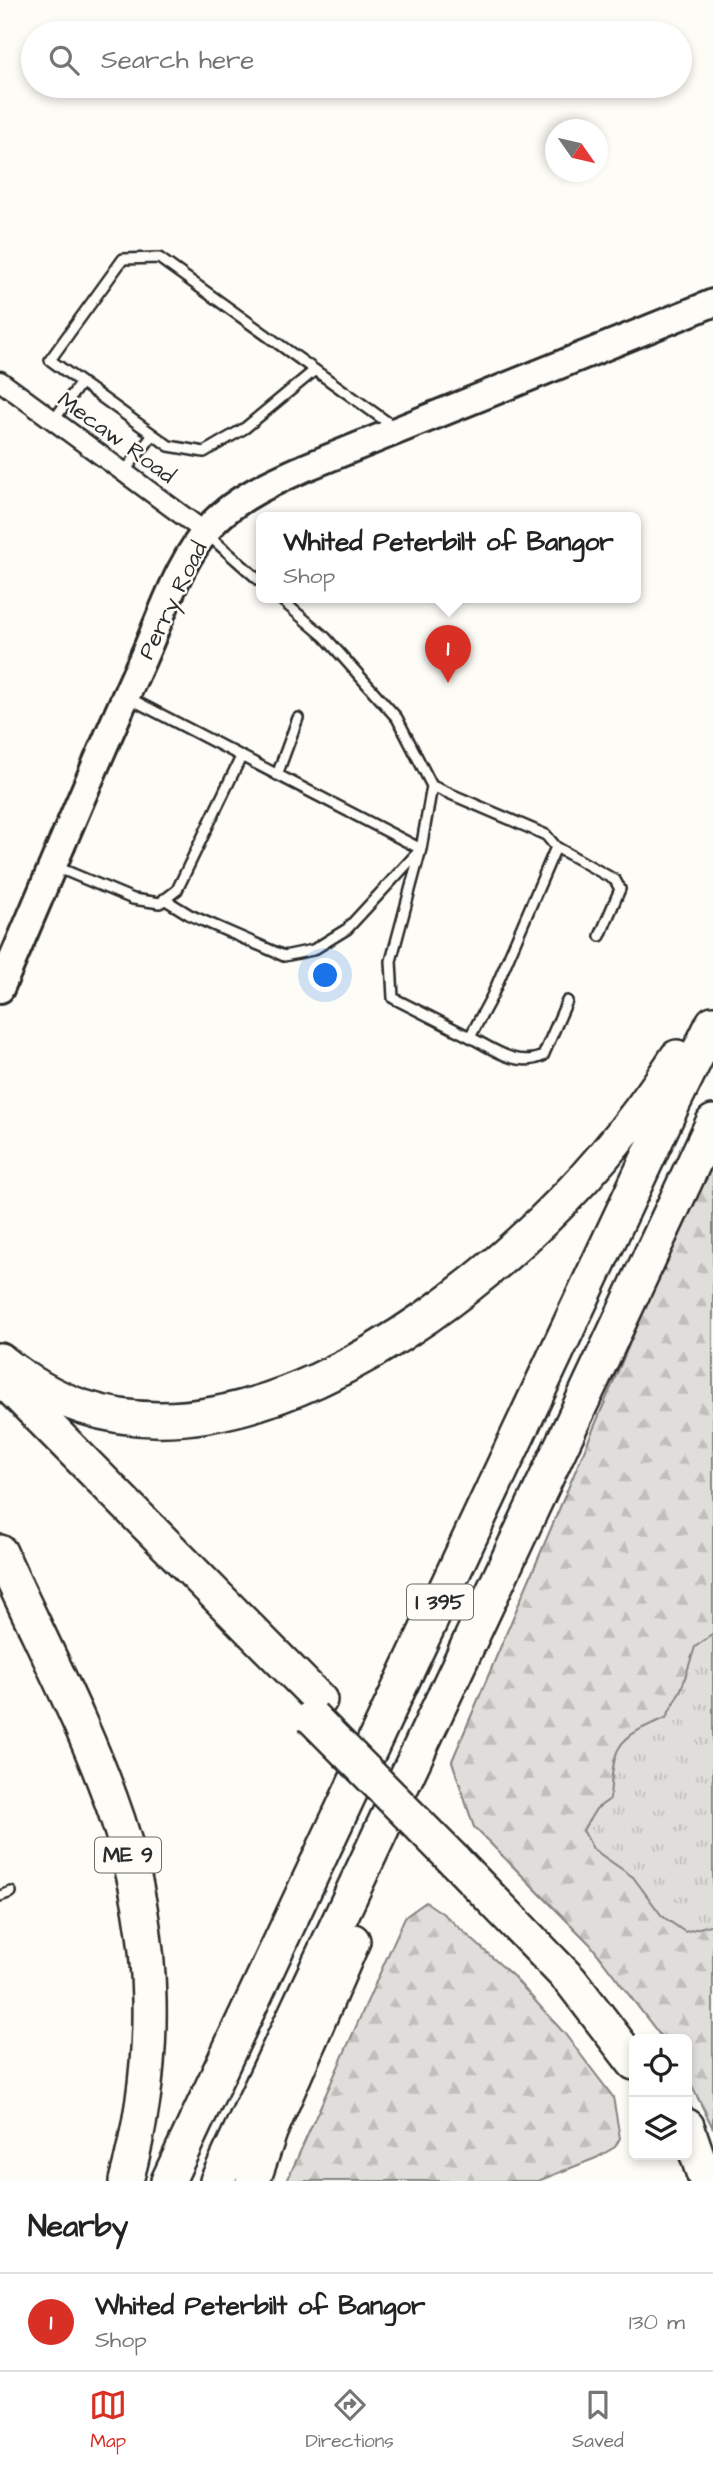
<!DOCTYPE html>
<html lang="en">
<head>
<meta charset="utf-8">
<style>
	body { margin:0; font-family:"Architects Daughter",sans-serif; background:#f2f2f2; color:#222 }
	.controls { position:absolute; right:21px; bottom:21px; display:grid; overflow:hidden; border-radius:10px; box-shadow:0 4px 10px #0003 }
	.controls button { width:63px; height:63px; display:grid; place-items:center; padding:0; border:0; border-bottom:2px solid #e0e0e0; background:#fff; color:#222; font:35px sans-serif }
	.compass { position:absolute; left:545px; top:119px; width:63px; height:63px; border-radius:50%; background:#fff; box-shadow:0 4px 10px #0003; rotate:124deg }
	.you { position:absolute; left:326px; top:976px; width:24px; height:24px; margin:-18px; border:5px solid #fff; border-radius:50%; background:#1a73e8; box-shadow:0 0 0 10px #1a73e833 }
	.badge { display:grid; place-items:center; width:46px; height:46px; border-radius:50%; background:#d93025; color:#fff; font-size:23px; font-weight:700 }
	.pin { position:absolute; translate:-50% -58px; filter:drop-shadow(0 2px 4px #0008) }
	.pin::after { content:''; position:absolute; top:37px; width:24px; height:21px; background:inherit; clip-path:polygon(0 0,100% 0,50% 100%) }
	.popup { position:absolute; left:256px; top:512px; width:385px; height:91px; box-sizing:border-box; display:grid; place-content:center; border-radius:10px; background:#fff; filter:drop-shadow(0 2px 5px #0005); font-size:23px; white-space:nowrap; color:#767676 }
	.popup b { font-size:26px; color:#222 }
	.popup::after { content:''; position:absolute; left:50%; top:100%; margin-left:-14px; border:14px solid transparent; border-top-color:#fff }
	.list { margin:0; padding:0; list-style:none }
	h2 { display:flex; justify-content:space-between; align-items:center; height:91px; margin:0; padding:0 28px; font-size:30px }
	h2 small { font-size:23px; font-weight:400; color:#767676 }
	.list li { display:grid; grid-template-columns:46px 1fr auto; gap:21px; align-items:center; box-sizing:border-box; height:98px; padding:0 28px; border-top:2px solid #e0e0e0 }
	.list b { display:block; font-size:26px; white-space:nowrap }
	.list p { margin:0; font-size:23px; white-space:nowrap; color:#767676 }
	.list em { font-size:23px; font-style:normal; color:#767676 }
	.icon { flex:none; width:38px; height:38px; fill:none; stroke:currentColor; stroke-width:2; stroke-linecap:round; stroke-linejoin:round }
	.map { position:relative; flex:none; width:713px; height:2181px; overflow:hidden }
	.search { position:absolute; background:#fff; box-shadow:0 4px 10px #0003; left:21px; right:21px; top:21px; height:77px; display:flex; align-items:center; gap:18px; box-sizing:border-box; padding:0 24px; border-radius:38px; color:#767676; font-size:26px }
	.sheet { height:189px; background:#fff }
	nav { display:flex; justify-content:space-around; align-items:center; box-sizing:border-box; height:98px; border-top:2px solid #e0e0e0; background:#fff; font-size:19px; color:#767676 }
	nav a { display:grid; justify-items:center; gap:4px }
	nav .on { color:#d93025 }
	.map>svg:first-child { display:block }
	.grass { fill:url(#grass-tufts); stroke:#858482; stroke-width:2 }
	.forest { fill:url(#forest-firs); stroke:#858482; stroke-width:2 }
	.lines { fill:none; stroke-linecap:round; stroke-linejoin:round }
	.lane-casing { stroke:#2b2b2b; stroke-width:14 }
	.street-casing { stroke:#2b2b2b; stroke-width:23 }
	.secondary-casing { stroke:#2b2b2b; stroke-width:32 }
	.highway-casing { stroke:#2b2b2b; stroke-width:38 }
	.lane { stroke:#fdfcf7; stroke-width:9 }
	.street { stroke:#fdfcf7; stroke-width:18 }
	.secondary { stroke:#fdfcf7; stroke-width:26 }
	.highway { stroke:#fdfcf7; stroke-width:33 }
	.highway-bridge-casing { stroke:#2b2b2b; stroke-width:38; stroke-linecap:butt }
	.highway-bridge { stroke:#fdfcf7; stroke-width:33 }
	.labels { text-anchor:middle; stroke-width:5; stroke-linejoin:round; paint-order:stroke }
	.shield { fill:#fdfcf7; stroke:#6a6a68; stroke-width:2 }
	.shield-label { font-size:21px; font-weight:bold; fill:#2b2b2b }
	.street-label { font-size:23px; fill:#2b2b2b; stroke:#fdfcf7 }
</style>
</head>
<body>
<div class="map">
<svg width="713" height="2181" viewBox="0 0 713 2181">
	<defs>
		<pattern id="grass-tufts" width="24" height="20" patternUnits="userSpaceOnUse" patternTransform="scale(1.75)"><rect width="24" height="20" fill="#dfdeda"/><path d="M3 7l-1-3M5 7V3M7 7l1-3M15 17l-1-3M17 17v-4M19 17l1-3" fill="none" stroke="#c0bfbb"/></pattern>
		<pattern id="forest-firs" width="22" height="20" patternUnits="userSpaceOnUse" patternTransform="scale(1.75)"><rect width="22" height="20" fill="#dfdeda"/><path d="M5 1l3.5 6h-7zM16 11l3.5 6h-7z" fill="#c0bfbb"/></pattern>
	</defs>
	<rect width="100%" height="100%" fill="#fdfcf7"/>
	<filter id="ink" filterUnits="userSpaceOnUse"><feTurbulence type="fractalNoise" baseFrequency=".0143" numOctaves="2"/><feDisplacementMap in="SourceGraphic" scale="14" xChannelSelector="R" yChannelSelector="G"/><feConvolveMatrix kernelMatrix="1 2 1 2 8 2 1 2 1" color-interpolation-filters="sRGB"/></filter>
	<g filter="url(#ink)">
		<!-- grass -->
		<path class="grass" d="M713,1148V2128L687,2076V2039H663L590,1944L474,1827L452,1761Z"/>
		<!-- forest -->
		<path class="forest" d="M713,1148V1634L695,1647L682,1687L666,1718C651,1724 628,1732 619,1748C612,1759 611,1785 610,1799L596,1809L583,1830L593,1849L633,1877L662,1916L685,1932L713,1924V2128L687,2076V2039H663L590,1944L474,1827L452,1761Z
			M426,1902L445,1915L513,1976L564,2033L613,2097L620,2138L615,2147L596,2158L538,2181H287L405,1917Z"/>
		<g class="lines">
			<!-- lane casing -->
			<g class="lane-casing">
				<path id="lane" d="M315,370L245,428L204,452L169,446L50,360L123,259L159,258L394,427
					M53,421L80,384
					M124,472L153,435
					M207,534L261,582
					M127,697L421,849L432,786L397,718L325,637L278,597
					M277,775L298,718
					M556,847L615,880L620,889L600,936
					M421,849L391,961L393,998L470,1037L492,996L556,847L546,835L432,786
					M54,866L133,899L160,903L177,890L241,757
					M164,899L190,915L284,956L313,950L347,929L420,850
					M470,1037C493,1049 517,1068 543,1056L567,1001
					M0,1896L11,1892"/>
			</g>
			<!-- street casing -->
			<g class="street-casing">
				<path id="street" d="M0,381L205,532"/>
			</g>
			<!-- secondary casing -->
			<g class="secondary-casing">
				<path id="secondary" d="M0,989C48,879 93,767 143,658C163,613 179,559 214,522C238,497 273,482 304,468L713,303"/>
			</g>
			<!-- highway casing -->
			<g class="highway-casing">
				<path id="highway" d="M0,1360C25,1380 52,1397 83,1407C233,1457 413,1340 520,1242C580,1188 633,1125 677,1057
					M1,1378L320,1700
					M0,1552C40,1640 87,1728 118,1820C157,1938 159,2061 126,2181
					M454,1860L571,1981L634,2063
					M687,2126L706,2181
					M168,2181L674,1102L713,1023
					M217,2181L713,1122
					M253,2181L270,2132L353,1941"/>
			</g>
			<!-- lane -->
			<use href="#lane" class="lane"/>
			<!-- street -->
			<use href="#street" class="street"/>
			<!-- secondary -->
			<use href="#secondary" class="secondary"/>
			<!-- highway -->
			<use href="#highway" class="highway"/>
			<!-- highway-bridge casing -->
			<g class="highway-bridge-casing">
				<path id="highway-bridge" d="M312,1717L454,1860"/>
			</g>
			<!-- highway-bridge -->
			<use href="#highway-bridge" class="highway-bridge"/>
		</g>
	</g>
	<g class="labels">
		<!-- shield labels -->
		<g class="shield">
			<rect x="407" y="1584.5" width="66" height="35" rx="5"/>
			<rect x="95" y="1837.5" width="66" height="35" rx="5"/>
		</g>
		<g class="shield-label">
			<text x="440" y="1609">I 395</text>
			<text x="128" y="1862">ME 9</text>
		</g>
		<!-- street labels -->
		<g class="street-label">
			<text transform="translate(117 437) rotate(36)" y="8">Mecaw Road</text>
			<text transform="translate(172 600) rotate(-64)" y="8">Perry Road</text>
		</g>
	</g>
</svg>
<div class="controls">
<button><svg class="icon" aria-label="locate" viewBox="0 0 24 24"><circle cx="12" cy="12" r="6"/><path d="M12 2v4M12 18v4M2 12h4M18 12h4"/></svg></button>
<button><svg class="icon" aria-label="layers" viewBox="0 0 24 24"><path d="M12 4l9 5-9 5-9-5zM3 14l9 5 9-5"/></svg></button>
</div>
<svg class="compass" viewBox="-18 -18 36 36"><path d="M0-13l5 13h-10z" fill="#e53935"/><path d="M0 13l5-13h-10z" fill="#767676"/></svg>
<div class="you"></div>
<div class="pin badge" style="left:448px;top:683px">1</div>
<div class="popup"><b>Whited Peterbilt of Bangor</b>Shop</div>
<div class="search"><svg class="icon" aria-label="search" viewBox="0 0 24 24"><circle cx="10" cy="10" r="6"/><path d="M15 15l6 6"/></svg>Search here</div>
</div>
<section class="sheet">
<h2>Nearby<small></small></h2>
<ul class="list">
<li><span class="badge">1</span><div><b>Whited Peterbilt of Bangor</b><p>Shop</p></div><em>130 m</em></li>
</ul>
</section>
<nav>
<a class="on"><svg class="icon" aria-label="map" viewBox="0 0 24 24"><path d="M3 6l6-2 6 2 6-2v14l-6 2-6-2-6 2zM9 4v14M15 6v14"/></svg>Map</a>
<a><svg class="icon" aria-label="directions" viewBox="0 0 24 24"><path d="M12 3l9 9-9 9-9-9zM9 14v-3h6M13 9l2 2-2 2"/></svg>Directions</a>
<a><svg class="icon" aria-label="saved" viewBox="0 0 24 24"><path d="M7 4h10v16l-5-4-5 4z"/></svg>Saved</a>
</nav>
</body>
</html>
